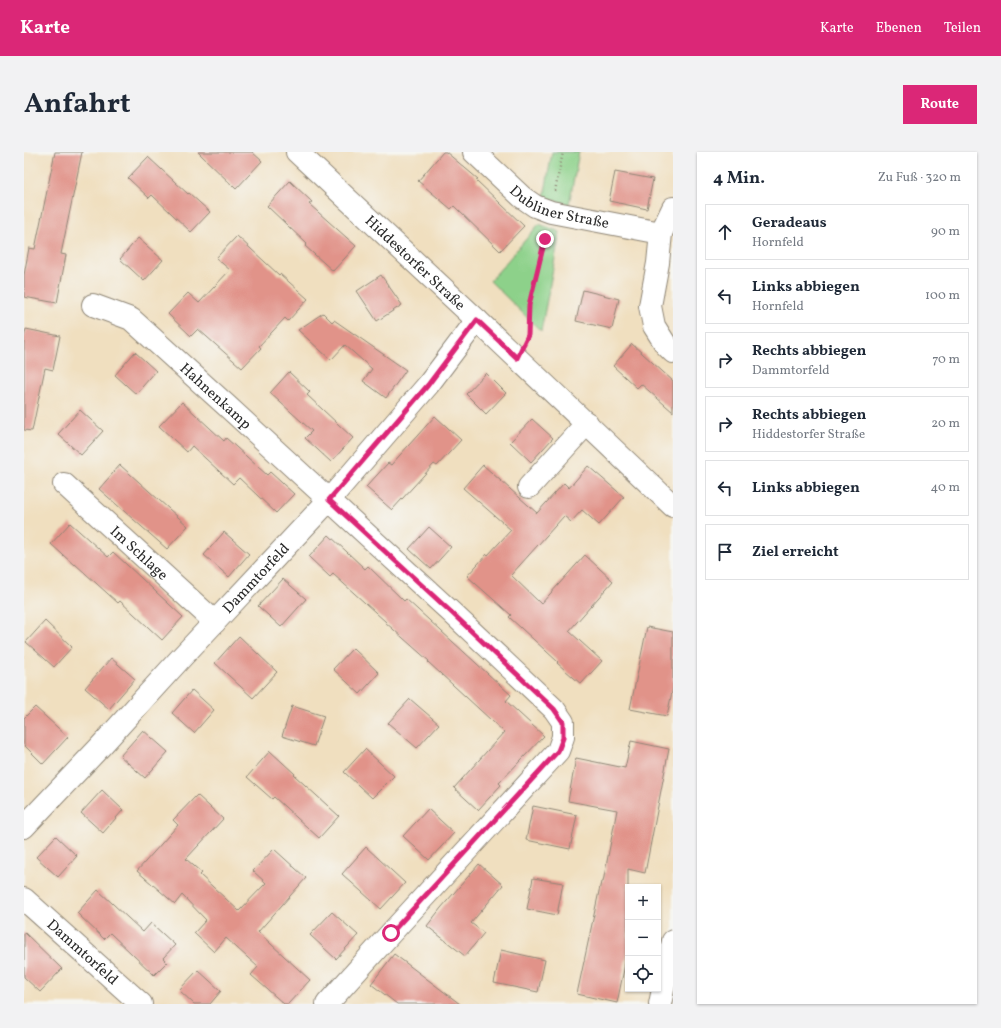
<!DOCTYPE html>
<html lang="de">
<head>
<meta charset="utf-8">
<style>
	body { margin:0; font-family:Vollkorn,serif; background:#f2f2f3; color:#1f2937 }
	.controls { position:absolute; right:12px; bottom:12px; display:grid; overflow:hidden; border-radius:0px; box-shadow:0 1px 3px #0004 }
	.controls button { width:36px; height:36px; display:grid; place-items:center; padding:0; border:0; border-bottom:1px solid #e0e1e3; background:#fff; color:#1f2937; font:20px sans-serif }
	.stop { position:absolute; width:12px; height:12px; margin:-9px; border:3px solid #db2777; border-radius:50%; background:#fff }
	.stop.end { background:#db2777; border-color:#fff; box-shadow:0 1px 4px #0008 }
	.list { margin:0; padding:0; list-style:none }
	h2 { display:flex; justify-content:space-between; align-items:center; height:52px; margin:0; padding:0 16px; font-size:17px }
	h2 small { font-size:13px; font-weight:400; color:#747a83 }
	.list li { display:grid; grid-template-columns:26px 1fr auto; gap:12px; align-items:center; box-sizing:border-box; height:56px; margin:0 8px 8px; padding:0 8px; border:1px solid #e0e1e3; border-radius:0px }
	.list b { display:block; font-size:15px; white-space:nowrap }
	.list p { margin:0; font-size:13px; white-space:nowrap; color:#747a83 }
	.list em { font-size:13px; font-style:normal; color:#747a83 }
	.icon { flex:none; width:22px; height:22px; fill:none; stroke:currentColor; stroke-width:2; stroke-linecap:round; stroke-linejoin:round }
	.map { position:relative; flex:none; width:649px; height:852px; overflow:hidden; border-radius:0px }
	header { display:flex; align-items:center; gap:24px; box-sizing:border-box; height:56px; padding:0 20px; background:#db2777; color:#fff }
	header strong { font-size:19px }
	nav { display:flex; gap:22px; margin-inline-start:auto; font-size:14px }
	.intro { display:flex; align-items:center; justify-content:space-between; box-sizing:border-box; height:96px; padding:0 24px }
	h1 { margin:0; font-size:28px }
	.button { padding:10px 18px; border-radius:0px; background:#db2777; color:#fff; font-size:14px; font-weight:700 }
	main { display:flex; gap:24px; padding:0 24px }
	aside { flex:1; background:#fff; border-radius:0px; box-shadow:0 1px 3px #0004 }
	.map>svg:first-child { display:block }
	.green { fill:#8dd18a; stroke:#5c7e5a }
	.building { fill:#e19389 }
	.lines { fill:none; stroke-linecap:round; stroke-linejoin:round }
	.minor-casing { stroke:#8e8575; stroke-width:24 }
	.path { stroke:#8e8575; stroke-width:2.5; stroke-dasharray:1 3; stroke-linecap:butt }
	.minor { stroke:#fff; stroke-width:22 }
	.route { stroke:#db2777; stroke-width:5 }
	.labels { text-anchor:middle; stroke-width:3; stroke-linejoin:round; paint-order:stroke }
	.street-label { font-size:15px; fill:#2b2b2b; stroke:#f6f6f2 }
</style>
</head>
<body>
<header>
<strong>Karte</strong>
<nav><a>Karte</a><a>Ebenen</a><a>Teilen</a></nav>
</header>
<div class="intro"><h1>Anfahrt</h1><a class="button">Route</a></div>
<main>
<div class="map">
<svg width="649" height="852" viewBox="0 0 649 852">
	<rect width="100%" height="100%" fill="#f6f6f2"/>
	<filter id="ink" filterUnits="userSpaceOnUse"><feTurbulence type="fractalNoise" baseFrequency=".025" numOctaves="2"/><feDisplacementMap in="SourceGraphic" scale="8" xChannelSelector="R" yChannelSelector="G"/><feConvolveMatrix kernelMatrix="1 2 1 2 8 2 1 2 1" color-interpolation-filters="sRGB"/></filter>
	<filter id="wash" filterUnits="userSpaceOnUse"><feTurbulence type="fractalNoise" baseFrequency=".012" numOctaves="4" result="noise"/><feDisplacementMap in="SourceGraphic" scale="16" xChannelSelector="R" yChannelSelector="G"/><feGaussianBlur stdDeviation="0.9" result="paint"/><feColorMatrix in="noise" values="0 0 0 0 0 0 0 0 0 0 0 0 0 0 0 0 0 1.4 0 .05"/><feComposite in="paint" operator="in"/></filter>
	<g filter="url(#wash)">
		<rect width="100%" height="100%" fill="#f0dfbf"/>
		<!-- green -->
		<path class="green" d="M528,0H555L545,52L520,46Z
			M515,72L536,80L517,179L466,129Z"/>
		<g id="blocks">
			<!-- building -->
			<path class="building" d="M31,0H58L37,102L42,103L33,151L0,145V123L5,96L11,97Z
				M174,0H228L238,9L212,37Z
				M419,0H422L454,27L452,28L500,74L476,99L430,54L427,57L394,29Z
				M124,5L164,42L165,41L186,60L167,80L128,43L125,46L104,26Z
				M591,20L629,27L623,57L585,49Z
				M266,29L288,50L285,52L332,94L309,119L281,94L283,92L243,54Z
				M213,84L255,123L256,122L284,147L264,169L261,166L235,194L237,196L218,216L174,177L167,184L144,162L164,141L175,151L206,118L192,106Z
				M114,86L139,108L120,129L96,107Z
				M357,123L378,153L353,169L333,139Z
				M559,138L595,147L588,177L552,169Z
				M299,161L308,170L310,168L382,218L362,246L339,229L348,217L321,193L307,208L274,178Z
				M2,177L36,184L29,218L21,216L8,279L0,278V186Z
				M608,192L649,229V260L617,232L613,236L589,214Z
				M111,200L132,219L112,242L91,223Z
				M265,220L286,240L283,243L329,286L307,310L281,286L288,279L246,241Z
				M462,221L482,241L462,262L442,242Z
				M158,250L200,289L202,286L243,323L246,320L270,342L252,361L215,326L209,332L168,294L163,300L135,274Z
				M56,258L79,279L57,303L34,282Z
				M411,264L437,288L413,314L410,312L368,358L342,335L364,311L367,313Z
				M508,267L529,286L507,310L486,290Z
				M96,313L164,374L143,397L75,337Z
				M459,313L513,361L540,331L545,336L564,314L600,345L575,373L558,358L547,370L540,364L487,423L517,452L561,403L589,429L545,479L578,509L557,532L533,511L534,510L485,465L487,463L443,424L463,402L464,403L487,378L439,336Z
				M46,371L84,405L89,400L159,465L138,488L96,449L94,451L51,412L50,413L27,392Z
				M405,375L427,395L407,417L385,397Z
				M200,380L225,402L205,425L180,403Z
				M305,383L341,417L344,414L380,449L382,447L487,543L482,549L520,584L475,631L477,633L454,658L430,636L480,580L404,510L405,509L361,470H362L309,422L306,425L285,405Z
				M259,427L282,447L257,475L234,454Z
				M21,469L48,495L30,515L2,490Z
				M623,475L649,480V535L643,564L606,557Z
				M215,484L253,520L229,546L191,511Z
				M329,496L355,521L336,542L309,517Z
				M87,506L111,527L85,557L61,536Z
				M168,538L190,558L170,581L148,561Z
				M386,547L415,572L393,596L364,571Z
				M268,554L300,564L290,594L258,584Z
				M11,555L44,585L19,612L0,593V566Z
				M119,578L144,600L121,626L96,604Z
				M607,589L645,597L621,721L604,717V798L593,851L553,842L577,730H579L593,658L544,649L552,606L601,616Z
				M341,597L370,624L348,646L320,620Z
				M246,599L271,622L270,623L315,664L295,686L250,645L248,647L223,625Z
				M78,638L99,658L79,681L57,661Z
				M173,643L199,667L162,707L178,721L176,723L215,759L242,731L229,719L250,697L282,726L234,780L286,828L264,852H260L227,823L234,815L202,786L190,800L170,781L182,768L158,743L151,752L113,719L154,673L149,668Z
				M509,654L553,663L546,697L502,688Z
				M404,657L430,681L405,708L379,684Z
				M32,684L53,704L34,725L12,705Z
				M342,695L381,731L357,757L318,722Z
				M455,712L479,733L447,771L460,781L441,804L403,774L417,756Z
				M509,726L539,731L533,763L503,757Z
				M74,738L119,780L127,771L151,793L139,806L143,810L130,823L86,781L80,787L53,761Z
				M308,760L334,783L312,807L286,783Z
				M0,780L38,817L16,840L0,825Z
				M477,798L521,808L514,840L470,831Z
				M370,802L436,852H373L347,832Z
				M174,818L197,839L186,852H170L155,838Z"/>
		</g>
	</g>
	<g filter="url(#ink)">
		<use href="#blocks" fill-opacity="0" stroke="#8e8575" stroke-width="1"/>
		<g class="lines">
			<!-- minor casing -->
			<g class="minor-casing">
				<g id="minor">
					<path id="s1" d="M273,0L453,168L649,354"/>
					<path id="s2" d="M450,0L498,45L511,54L527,60L637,81"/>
					<path d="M649,56L637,81L634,111L626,154L630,174L642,193L649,200"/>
					<path id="s3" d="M69,153L107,167L203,254L427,460L530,557L539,570V585L534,599L367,781L303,852"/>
					<path id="s4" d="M40,332L191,470"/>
					<path d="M505,335L563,271"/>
					<path id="s5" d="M0,675L75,596L156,507L305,348L404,233L453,168"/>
					<path id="s6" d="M0,747L117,852"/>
					<path d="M636,852L649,789"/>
				</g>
			</g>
			<!-- path -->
			<path class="path" d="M531,39L539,0
				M503,185L504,183L505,153L523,81"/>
			<!-- minor -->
			<use href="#minor" class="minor"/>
		</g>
	</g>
	<g class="lines" filter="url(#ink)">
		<!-- route -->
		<path class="route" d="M367,781L534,599L539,586V570L530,557L427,460L305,348L404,233L453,168L493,206L504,183L505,153L521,87"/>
	</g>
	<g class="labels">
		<!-- street labels -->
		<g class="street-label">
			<text dy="5" stroke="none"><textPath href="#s2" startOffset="105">Dubliner Straße</textPath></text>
			<text dy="5" stroke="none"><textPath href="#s1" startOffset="162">Hiddestorfer Straße</textPath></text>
			<text dy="5" stroke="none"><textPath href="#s3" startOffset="155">Hahnenkamp</textPath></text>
			<text dy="5" stroke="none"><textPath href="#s4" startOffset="102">Im Schlage</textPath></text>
			<text dy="5" stroke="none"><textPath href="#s5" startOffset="340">Dammtorfeld</textPath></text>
			<text dy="5" stroke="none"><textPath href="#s6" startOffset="79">Dammtorfeld</textPath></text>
		</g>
	</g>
</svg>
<div class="controls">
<button>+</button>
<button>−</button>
<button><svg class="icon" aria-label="locate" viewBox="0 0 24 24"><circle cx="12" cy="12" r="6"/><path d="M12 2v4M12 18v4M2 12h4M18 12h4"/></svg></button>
</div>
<div class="stop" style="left:367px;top:781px"></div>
<div class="stop end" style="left:521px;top:87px"></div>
</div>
<aside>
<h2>4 Min.<small>Zu Fuß · 320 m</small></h2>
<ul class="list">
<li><svg class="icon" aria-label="ahead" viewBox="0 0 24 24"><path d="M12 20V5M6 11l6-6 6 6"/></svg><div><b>Geradeaus</b><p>Hornfeld</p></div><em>90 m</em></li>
<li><svg class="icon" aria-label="left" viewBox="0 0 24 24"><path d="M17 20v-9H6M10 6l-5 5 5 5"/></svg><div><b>Links abbiegen</b><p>Hornfeld</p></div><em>100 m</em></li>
<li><svg class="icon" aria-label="right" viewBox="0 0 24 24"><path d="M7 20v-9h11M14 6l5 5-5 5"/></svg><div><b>Rechts abbiegen</b><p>Dammtorfeld</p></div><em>70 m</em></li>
<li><svg class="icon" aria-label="right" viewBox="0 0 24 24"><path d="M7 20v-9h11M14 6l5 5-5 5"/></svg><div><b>Rechts abbiegen</b><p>Hiddestorfer Straße</p></div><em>20 m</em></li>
<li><svg class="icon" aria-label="left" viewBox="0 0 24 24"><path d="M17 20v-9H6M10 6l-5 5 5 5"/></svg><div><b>Links abbiegen</b></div><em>40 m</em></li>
<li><svg class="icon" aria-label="arrive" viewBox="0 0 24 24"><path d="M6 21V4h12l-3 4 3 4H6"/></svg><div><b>Ziel erreicht</b></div></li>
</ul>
</aside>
</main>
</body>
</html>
